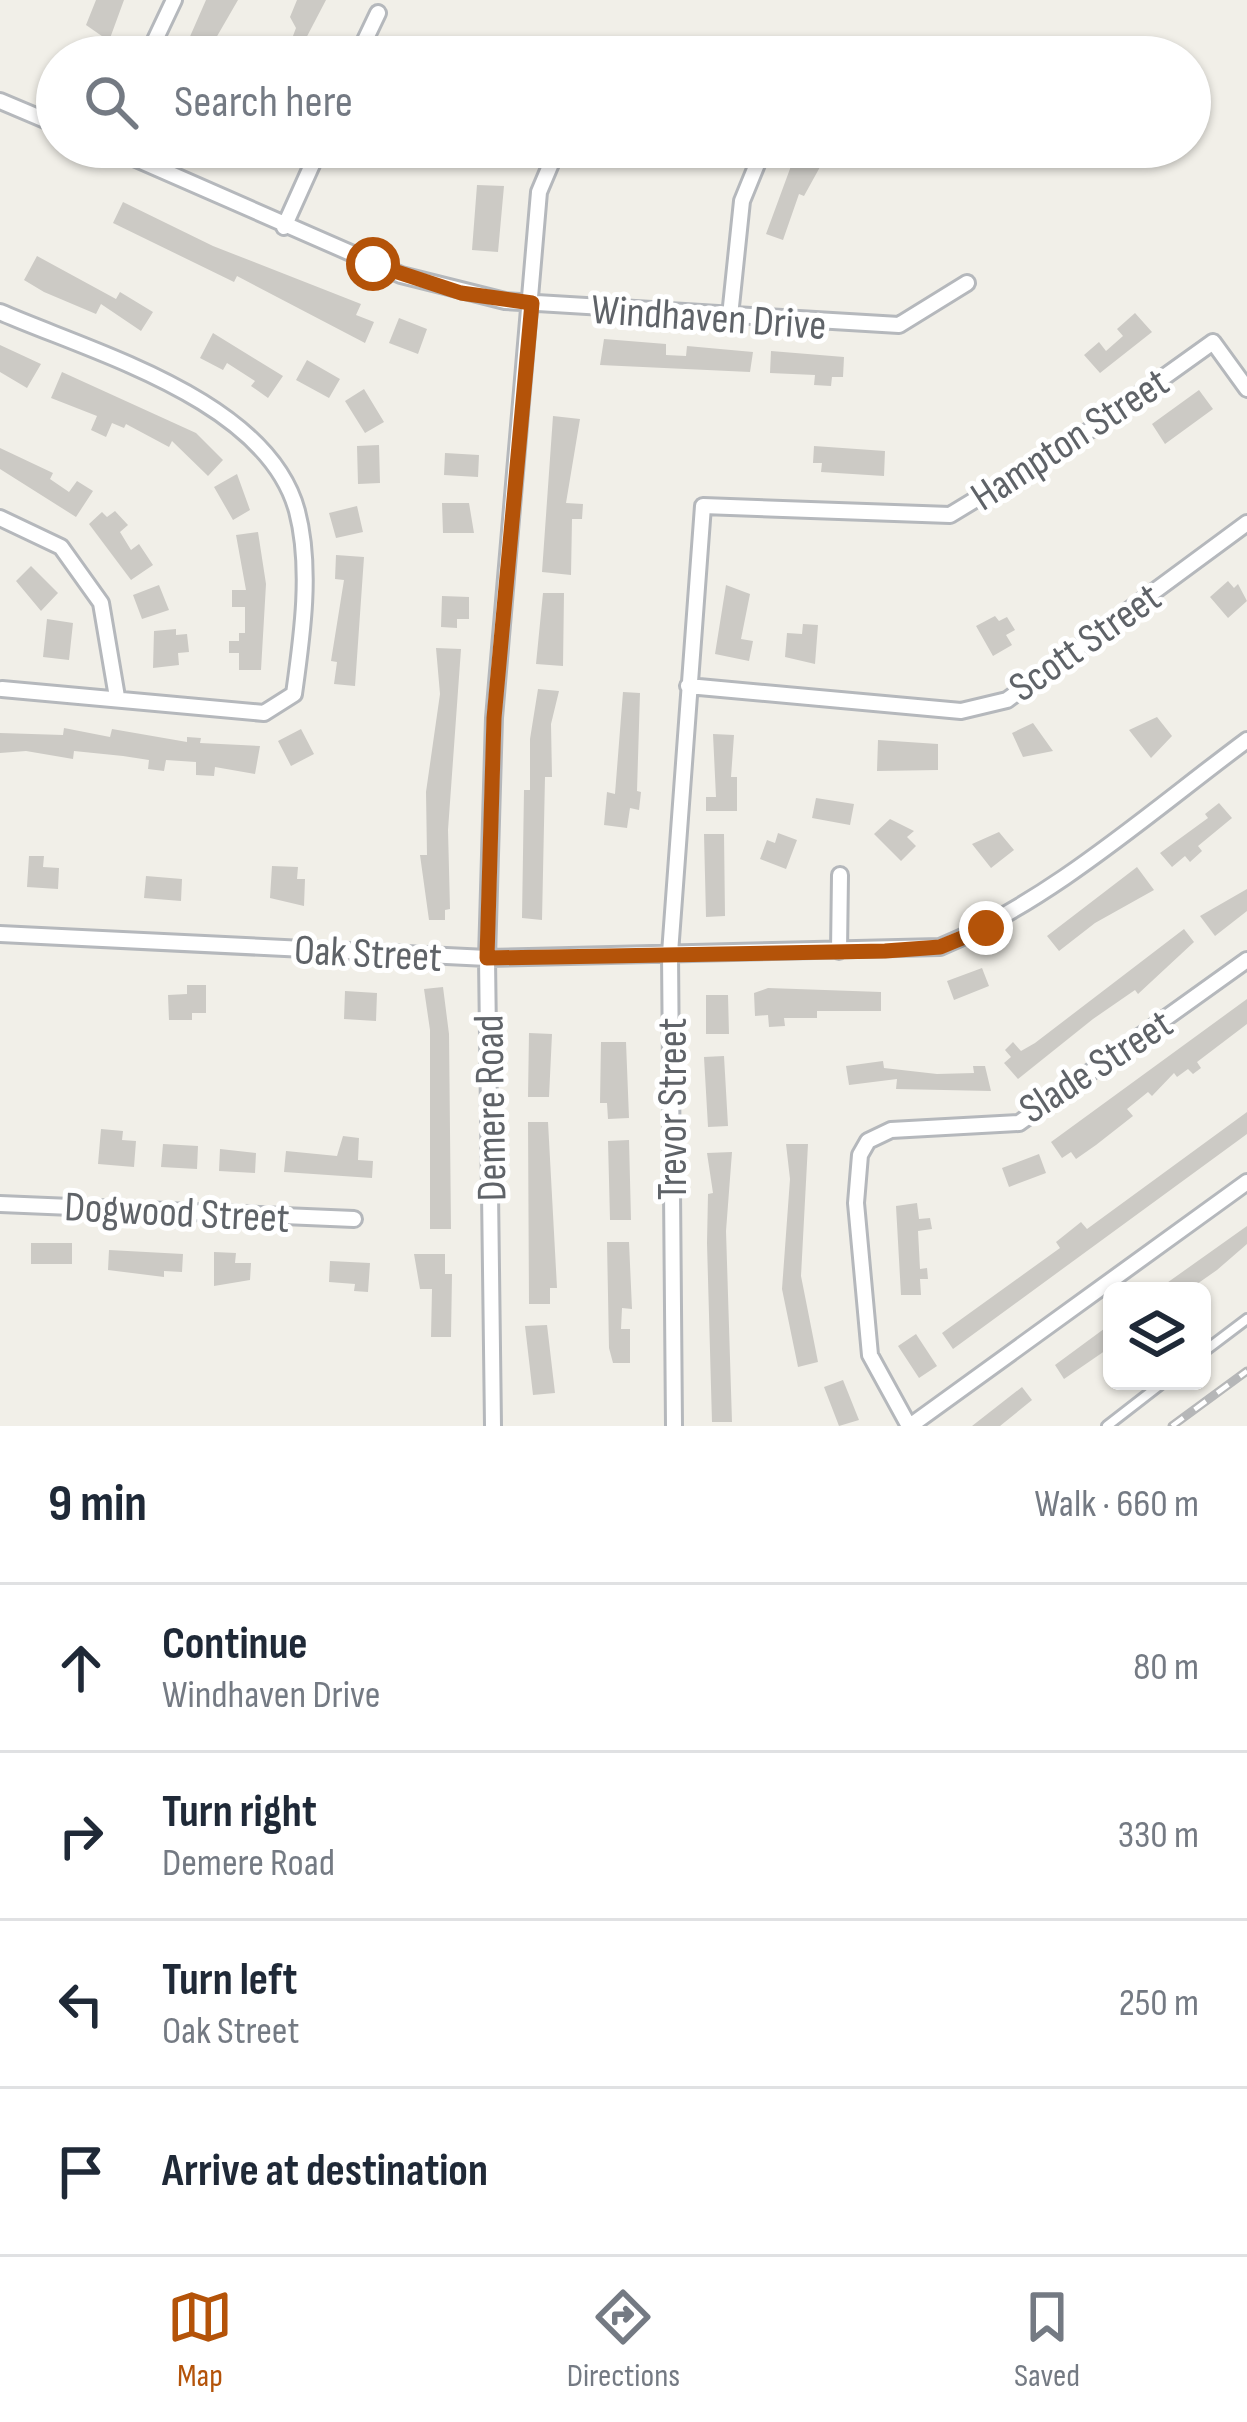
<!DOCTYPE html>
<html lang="en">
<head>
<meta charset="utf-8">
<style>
	body { margin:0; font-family:"Sofia Sans Condensed",sans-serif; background:#f2f2f3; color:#1f2937 }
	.controls { position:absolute; right:36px; bottom:36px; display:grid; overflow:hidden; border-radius:18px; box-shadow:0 3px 9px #0004 }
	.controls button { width:108px; height:108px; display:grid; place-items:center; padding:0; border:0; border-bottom:3px solid #e0e1e3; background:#fff; color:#1f2937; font:60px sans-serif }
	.stop { position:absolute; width:36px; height:36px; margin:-27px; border:9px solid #b45309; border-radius:50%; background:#fff }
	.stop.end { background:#b45309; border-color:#fff; box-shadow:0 3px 12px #0008 }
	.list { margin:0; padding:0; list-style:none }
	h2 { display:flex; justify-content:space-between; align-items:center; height:156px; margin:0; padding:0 48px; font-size:51px }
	h2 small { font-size:39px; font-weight:400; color:#747a83 }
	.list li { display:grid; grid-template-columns:78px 1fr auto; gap:36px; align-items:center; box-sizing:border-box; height:168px; padding:0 48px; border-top:3px solid #e0e1e3 }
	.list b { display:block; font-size:45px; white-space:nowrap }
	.list p { margin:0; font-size:39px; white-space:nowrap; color:#747a83 }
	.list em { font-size:39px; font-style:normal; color:#747a83 }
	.icon { flex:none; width:66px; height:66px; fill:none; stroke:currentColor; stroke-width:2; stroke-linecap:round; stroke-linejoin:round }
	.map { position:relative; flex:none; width:1247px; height:1426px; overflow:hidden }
	.search { position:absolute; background:#fff; box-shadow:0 3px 9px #0004; left:36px; right:36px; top:36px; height:132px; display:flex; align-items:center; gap:30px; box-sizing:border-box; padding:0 42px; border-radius:66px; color:#747a83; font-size:45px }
	.sheet { height:828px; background:#fff }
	nav { display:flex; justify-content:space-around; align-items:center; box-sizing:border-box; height:168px; border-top:3px solid #e0e1e3; background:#fff; font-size:33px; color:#747a83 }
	nav a { display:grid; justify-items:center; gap:6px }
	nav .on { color:#b45309 }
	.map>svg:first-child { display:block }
	.building { fill:#cccac5 }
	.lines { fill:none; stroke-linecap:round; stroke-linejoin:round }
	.service-casing { stroke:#b5b8bc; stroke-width:14 }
	.minor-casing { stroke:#b5b8bc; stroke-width:20 }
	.service { stroke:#fff; stroke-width:8 }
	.minor { stroke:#fff; stroke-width:14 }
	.rail-casing { stroke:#b6b7b8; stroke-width:9 }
	.rail { stroke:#fff; stroke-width:4.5; stroke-dasharray:14; stroke-linecap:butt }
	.route { stroke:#b45309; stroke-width:15 }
	.labels { text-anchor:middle; stroke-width:10; stroke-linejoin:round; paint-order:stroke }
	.street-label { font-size:42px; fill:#5f6368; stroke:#fff }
</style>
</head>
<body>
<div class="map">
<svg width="1247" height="1426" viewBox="0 0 1247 1426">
	<rect width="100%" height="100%" fill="#f1efe8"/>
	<!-- building -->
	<path class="building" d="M96,0H124L109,41L86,25Z
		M206,0H238L205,57H181Z
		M297,0H326L303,44L335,57H285L296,28L290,17Z
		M798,147H831L804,196L799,194L783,240L766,234Z
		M477,185L504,186L498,252L472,250Z
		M123,202L213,246L361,304L356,315L374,322L365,343L237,276L234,282L113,223Z
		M37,256L116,299L120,292L153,312L141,331L101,304L96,314L44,292L24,280Z
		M1135,313L1152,332L1100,373L1084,355L1099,342L1106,351L1123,336L1117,329Z
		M399,318L427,329L418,354L389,343Z
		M213,333L283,376L268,398L251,386L255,381L227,363L223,370L200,358Z
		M604,339L666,344V355L686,356L687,346L753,352L750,372L600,365Z
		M0,345L41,364L27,388L0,372Z
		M771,351L844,357L843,377H832L831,386L814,385L815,375L770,373Z
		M307,360L340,379L329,398L296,380Z
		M62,372L196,433L223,460L208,476L172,441L169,447L126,424L124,428L112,423L106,437L91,430L97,416L51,398Z
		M364,389L384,422L365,433L345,401Z
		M1199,390L1213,409L1165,444L1152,424Z
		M553,416L580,419L566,503L583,504L582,519H572L571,575L542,572Z
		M379,445L380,483L358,484L357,446Z
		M814,446L885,451L884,476L821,472L822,463H813Z
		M0,448L53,473L50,479L69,492L77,481L93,491L76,517L0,469Z
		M445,453L479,455L478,477L444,475Z
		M237,474L250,510L233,520L214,487Z
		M442,503H469L474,533H443Z
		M357,506L363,532L336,538L329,513Z
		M115,511L128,525L120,532L131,550L139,544L153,565L131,580L89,524L102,512L107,517Z
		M258,532L266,584L261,670H239V653H229V641H239V633H245V607H232V590H246L236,535Z
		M336,555L364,557L355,686L334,684L337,662L331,661L344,580L335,579Z
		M31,566L58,593L41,611L16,581Z
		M1228,581L1234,588L1238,584L1247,601L1228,618L1210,597Z
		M159,585L169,610L142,619L133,595Z
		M726,585L750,594L741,639L753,641L749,661L715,654Z
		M543,593H564L563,666L536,664Z
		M442,596L469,597V619H457V628L441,627Z
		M995,616L999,621L1007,617L1015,630L1006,635L1012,645L993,656L976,626Z
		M47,619L73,623L69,660L43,657Z
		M803,624L818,625L815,664L785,657L787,633L802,634Z
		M176,629V635L187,634L189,652L178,653L179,665L153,668L154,631Z
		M436,648L461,649L448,830L450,909L445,910V920H429L420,855H427L426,792L440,694Z
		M538,689L559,691L551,724L552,777H545L542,920L522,918L524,790H530V739Z
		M623,692L640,693L637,791L641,792L639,810L630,808L627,828L604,825L607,792L615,794Z
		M1157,717L1172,736L1151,758L1129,730Z
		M1033,723L1053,751L1023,757L1012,733Z
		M64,728L110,737L112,729L187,742V737L201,738L200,743L260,746L255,774L215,767L214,776L196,775V762L166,760L164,771L148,769L149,760L123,756L74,751L73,759L26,751L0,753V733L63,735Z
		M301,729L314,754L291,766L278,741Z
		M713,734L734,735L731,777H737V811H706V797H716Z
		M878,740L938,744V770L877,771Z
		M816,798L854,804L850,825L812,818Z
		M1219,803L1232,818L1198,846L1202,851L1190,862L1185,856L1172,867L1160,853L1208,818L1205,814Z
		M890,819L914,831L907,837L916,846L901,861L874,834Z
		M999,832L1014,850L991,868L972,844Z
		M778,833L797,840L786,869L760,859L767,840L775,843Z
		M704,834H724L725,916L706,917Z
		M29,856H44L43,867L59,868L58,889L27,887Z
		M272,866L298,867L297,879H305L304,906L270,898Z
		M1137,867L1154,890L1095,923L1059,951L1047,936Z
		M146,876L182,879L181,901L144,898Z
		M1247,889V911L1215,936L1200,916Z
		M1184,929L1194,942L1138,994L1135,990L1093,1019L1018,1079L1004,1063L1011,1057L1005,1050L1013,1042L1021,1051L1035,1043Z
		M982,968L989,986L954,1000L947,981Z
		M187,985H206V1013H192V1020H169L168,995L187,994Z
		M443,987L449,1034L451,1229H430V1030L424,989Z
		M768,988L881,992V1011H817V1018H784L785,1026L769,1027L768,1015L755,1016L754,993Z
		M345,991L377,993L376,1021L344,1019Z
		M706,995H728L729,1034H706Z
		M1247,999V1024L1197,1062L1201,1068L1193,1074L1188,1069L1177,1077L1174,1073L1152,1096L1148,1092L1127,1109L1133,1116L1096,1145L1076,1159L1071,1152L1062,1158L1051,1142Z
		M529,1033L552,1034L549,1097H528Z
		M601,1042H626L629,1118L608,1119L607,1103H600Z
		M724,1056L728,1126L708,1127L704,1057Z
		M883,1061L884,1068L937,1074L974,1073L973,1066H985L991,1091L896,1089L897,1079L849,1085L846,1066Z
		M1247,1112V1134L953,1349L942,1333L1060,1248L1056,1242L1081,1222L1087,1229Z
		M528,1122H548L557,1288H550V1304H529Z
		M101,1129L123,1131L122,1140L136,1141L134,1167L98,1164Z
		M343,1136L359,1138L358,1160L373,1161L372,1178L284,1172L286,1151L337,1156Z
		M629,1140L631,1220H610L608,1141Z
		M163,1144L198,1146L197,1169L161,1167Z
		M786,1144H808L801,1276L818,1362L798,1367L782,1289L790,1179Z
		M220,1149L256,1153L255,1173L219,1171Z
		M732,1152L726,1231L732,1422H712L707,1243L708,1194L713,1193L707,1153Z
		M1039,1154L1046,1173L1009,1187L1002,1168Z
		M917,1203L919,1219L930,1218L932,1229L918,1231L920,1269L927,1268L928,1279H920L921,1295H901L896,1206Z
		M1247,1226V1244L1217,1270L1187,1291H1169L1164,1285Z
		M607,1242H629L632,1309L622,1308L621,1329H630V1363H613L609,1348Z
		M31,1243H72V1264H31Z
		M109,1250L183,1254L182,1272L164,1271V1277L108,1270Z
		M214,1252L236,1253L235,1263H251L250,1280L214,1286Z
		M414,1254H445V1274H452L451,1337H431L432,1289H420Z
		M330,1261L370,1263L368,1292L354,1291L355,1284L329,1282Z
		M1112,1323V1346L1064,1379L1055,1365Z
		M547,1325L555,1393L533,1395L525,1326Z
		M916,1334L937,1366L919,1378L898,1346Z
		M843,1380L859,1420L839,1426L824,1387Z
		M1022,1387L1032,1400L1000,1426H972Z"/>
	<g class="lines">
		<!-- service casing -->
		<g class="service-casing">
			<path id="service" d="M1202,1353L1247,1319
				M1107,1426L1165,1381"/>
		</g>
		<!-- minor casing -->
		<g class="minor-casing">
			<path id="minor" d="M147,57L174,0
				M357,57L378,13
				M0,101L57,125
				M109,147L401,275L505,301L899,325L967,283
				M284,227L320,147
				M0,312C94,353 267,400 297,511C312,568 302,637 294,694L264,713L2,689
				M730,316L742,201L764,147
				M0,518L61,547L101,603L117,697
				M688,686L961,711L1007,700L1247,523
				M0,934L487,958L940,947C1052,900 1150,812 1247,740
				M839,951L840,875
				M0,1204L354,1219
				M493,1426L487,958L494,718L539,192L558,147
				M674,1426L670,953L703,506L950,515L1090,430L1213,342L1247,389
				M909,1426L870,1355L856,1203L860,1155L868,1141L891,1130L1019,1123L1247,960
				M910,1426L1247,1182"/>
		</g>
		<!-- service -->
		<use href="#service" class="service"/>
		<!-- minor -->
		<use href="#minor" class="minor"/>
		<!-- rail casing -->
		<g class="rail-casing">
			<path id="rail" d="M1172,1426L1247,1371"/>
		</g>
		<!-- rail -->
		<use href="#rail" class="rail"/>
	</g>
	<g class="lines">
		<!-- route -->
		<path class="route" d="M373,264L461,293L532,303L494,718L487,958L885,951L940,947L986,928"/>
	</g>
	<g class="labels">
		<!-- street labels -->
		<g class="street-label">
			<text transform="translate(709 316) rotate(4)" y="15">Windhaven Drive</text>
			<text transform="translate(1069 438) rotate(-33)" y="15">Hampton Street</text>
			<text transform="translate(1084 641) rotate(-35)" y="15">Scott Street</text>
			<text transform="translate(368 952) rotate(3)" y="15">Oak Street</text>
			<text transform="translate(1095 1065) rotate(-33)" y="15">Slade Street</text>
			<text transform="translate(489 1108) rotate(-91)" y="15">Demere Road</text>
			<text transform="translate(671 1109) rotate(-90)" y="15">Trevor Street</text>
			<text transform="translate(177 1211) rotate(3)" y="15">Dogwood Street</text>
		</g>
	</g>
</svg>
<div class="controls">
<button><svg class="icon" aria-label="layers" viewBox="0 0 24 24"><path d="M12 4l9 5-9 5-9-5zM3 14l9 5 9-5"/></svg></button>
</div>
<div class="stop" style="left:373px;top:264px"></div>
<div class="stop end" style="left:986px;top:928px"></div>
<div class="search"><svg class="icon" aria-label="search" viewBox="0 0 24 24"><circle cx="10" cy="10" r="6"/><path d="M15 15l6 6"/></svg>Search here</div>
</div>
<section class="sheet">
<h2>9 min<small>Walk · 660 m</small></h2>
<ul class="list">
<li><svg class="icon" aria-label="ahead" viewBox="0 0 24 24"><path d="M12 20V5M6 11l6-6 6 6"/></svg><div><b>Continue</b><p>Windhaven Drive</p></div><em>80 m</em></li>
<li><svg class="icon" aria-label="right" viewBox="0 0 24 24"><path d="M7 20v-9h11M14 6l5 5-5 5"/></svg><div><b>Turn right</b><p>Demere Road</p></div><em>330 m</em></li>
<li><svg class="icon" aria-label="left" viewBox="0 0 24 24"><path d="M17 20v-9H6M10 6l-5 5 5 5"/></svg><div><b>Turn left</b><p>Oak Street</p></div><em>250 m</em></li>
<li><svg class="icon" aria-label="arrive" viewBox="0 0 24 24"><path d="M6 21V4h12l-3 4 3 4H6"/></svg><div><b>Arrive at destination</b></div></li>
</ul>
</section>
<nav>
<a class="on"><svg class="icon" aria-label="map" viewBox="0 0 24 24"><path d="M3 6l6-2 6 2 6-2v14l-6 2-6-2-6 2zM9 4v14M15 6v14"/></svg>Map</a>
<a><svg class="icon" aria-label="directions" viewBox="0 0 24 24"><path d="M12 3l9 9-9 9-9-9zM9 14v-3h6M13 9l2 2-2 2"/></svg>Directions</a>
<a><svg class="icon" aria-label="saved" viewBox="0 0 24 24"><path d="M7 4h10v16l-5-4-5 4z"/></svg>Saved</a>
</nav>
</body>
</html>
